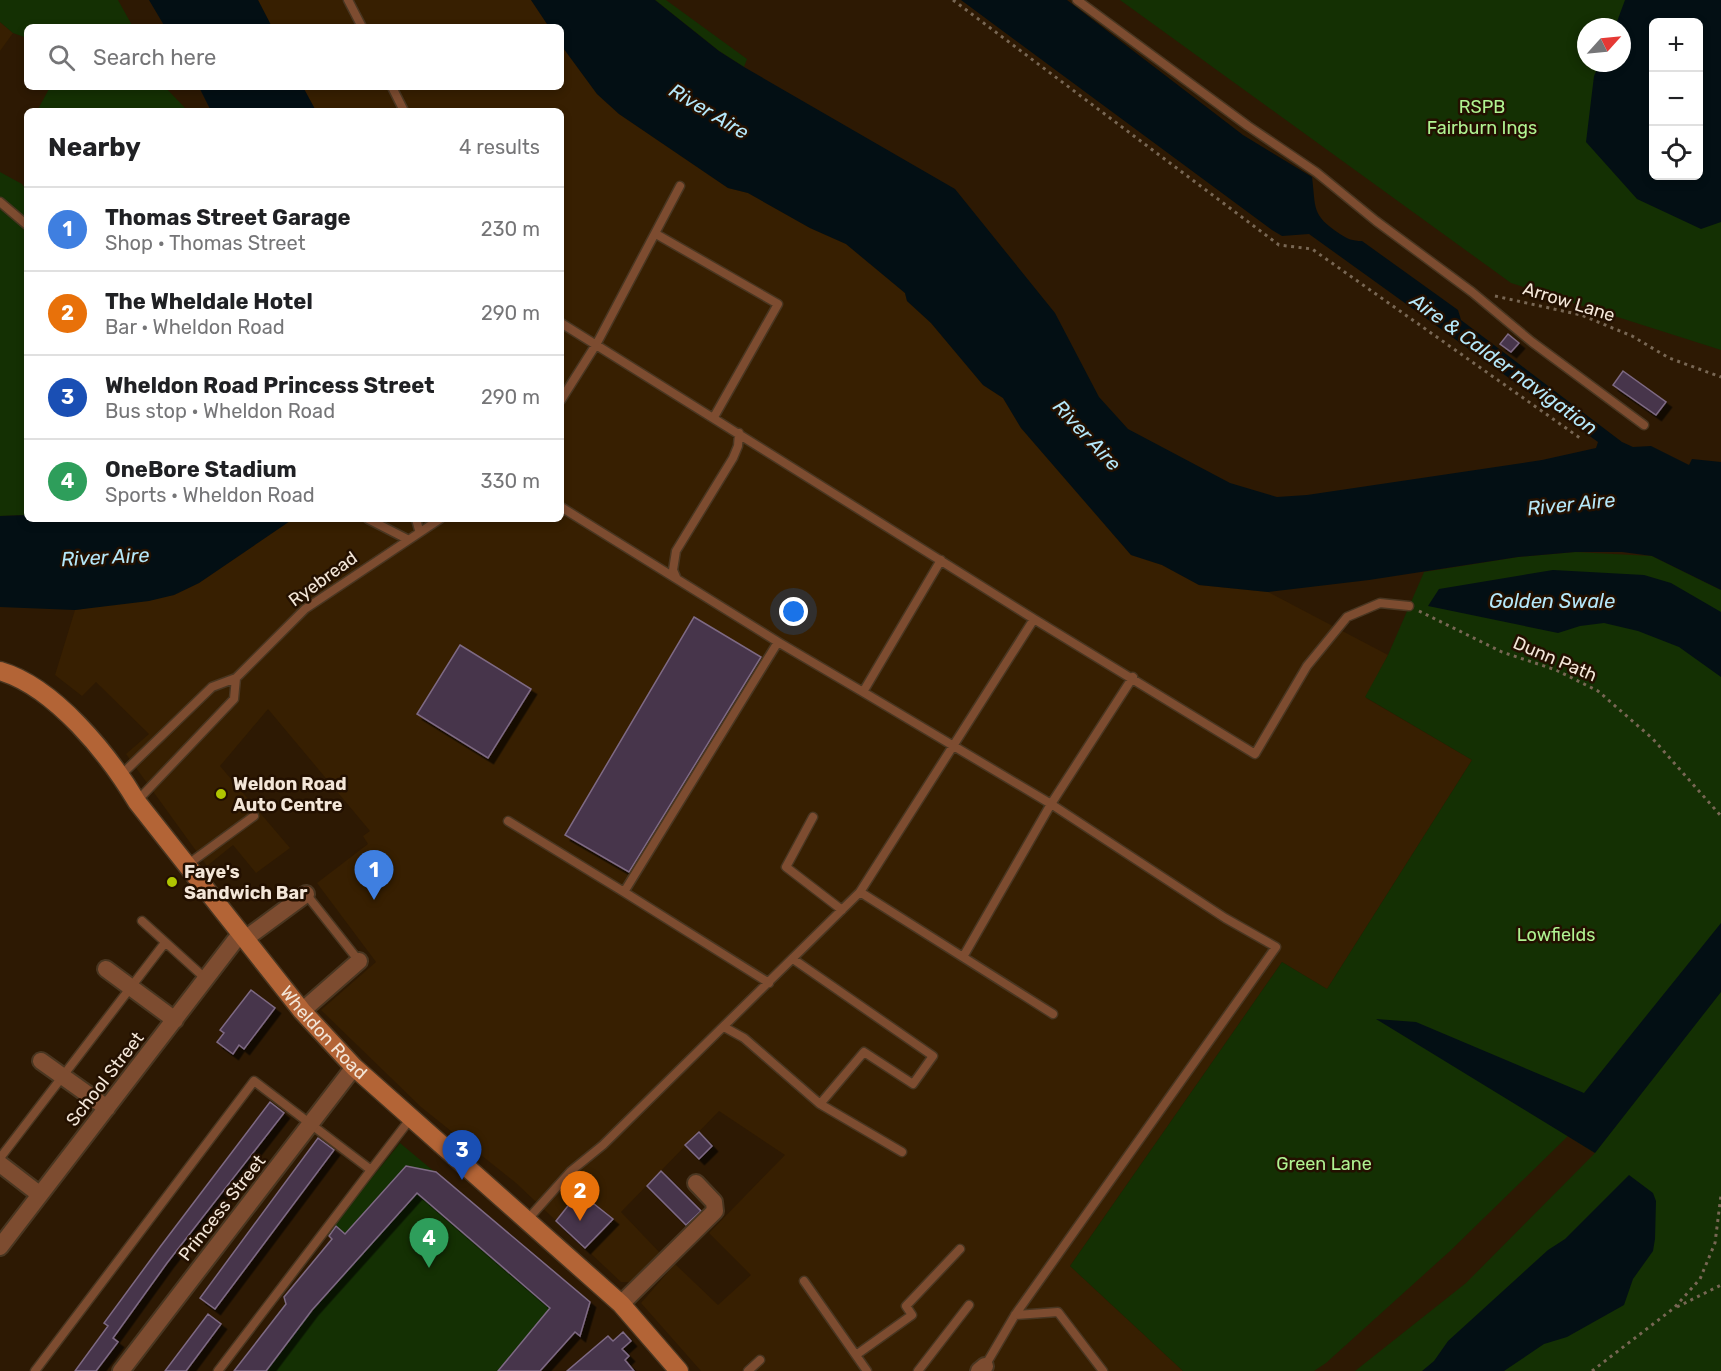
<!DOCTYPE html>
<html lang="en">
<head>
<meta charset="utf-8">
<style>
	body { margin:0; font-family:Rubik,sans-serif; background:#f2f2f2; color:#202124 }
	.controls { position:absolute; right:18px; top:18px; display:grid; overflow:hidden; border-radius:9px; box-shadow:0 3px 9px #0003 }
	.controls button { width:54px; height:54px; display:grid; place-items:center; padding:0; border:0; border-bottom:2px solid #e0e0e0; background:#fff; color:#202124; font:30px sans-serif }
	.compass { position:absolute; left:1577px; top:18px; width:54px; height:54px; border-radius:50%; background:#fff; box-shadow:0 3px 9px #0003; rotate:63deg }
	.you { position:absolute; left:794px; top:612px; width:21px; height:21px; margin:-15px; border:4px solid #fff; border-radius:50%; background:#1a73e8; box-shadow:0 0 0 9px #1a73e833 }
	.badge { display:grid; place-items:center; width:39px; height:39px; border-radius:50%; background:#111827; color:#fff; font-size:20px; font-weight:700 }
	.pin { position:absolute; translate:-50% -50px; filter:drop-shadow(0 2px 3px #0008) }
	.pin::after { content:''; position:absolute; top:32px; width:21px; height:18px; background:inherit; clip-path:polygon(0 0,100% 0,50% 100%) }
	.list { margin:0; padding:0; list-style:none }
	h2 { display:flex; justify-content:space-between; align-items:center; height:78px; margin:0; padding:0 24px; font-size:26px }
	h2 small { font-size:20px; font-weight:400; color:#757577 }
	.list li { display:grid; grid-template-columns:39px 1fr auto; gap:18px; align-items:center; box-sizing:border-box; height:84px; padding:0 24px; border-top:2px solid #e0e0e0 }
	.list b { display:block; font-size:22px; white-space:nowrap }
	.list p { margin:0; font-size:20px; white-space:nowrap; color:#757577 }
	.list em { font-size:20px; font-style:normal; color:#757577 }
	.icon { flex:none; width:33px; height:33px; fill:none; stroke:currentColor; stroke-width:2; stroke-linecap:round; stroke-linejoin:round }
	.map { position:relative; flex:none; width:1721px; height:1371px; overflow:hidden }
	.search { position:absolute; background:#fff; box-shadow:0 3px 9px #0003; left:24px; top:24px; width:540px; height:66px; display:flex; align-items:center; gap:15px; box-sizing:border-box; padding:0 21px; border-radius:9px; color:#757577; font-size:22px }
	.panel { position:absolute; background:#fff; box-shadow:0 3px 9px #0003; left:24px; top:108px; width:540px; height:414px; border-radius:9px }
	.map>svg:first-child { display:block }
	.built { fill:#371f01 }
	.green { fill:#143003; fill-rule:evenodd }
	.water { fill:#030f14; fill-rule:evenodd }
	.building { fill:#47344c; stroke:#7e6a84; stroke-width:1.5; filter:url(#shadow) }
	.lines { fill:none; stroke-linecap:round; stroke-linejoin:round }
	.lane-casing { stroke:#493621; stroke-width:11 }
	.street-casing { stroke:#493621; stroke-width:20 }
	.secondary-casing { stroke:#493621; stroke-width:21 }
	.path { stroke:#786754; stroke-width:3; stroke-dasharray:3 4.5; stroke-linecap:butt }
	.lane { stroke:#7d4c30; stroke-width:8 }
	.street { stroke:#7d4c30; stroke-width:16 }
	.secondary { stroke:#b36436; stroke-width:18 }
	.poi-dot { fill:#b0c501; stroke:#231000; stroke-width:2 }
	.labels { text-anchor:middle; stroke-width:5; stroke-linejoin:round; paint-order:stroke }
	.park-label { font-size:18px; fill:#b0f391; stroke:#231000 }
	.street-label { font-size:18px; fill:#f3e6d8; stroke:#231000 }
	.poi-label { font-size:18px; font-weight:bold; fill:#f3e6d8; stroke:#231000; text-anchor:start }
	.water-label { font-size:20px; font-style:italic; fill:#b5e8fa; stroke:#231000 }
</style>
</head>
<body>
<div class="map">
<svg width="1721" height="1371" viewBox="0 0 1721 1371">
	<defs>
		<filter id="shadow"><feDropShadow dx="5.5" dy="5.5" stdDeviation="0" flood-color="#0009"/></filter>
	</defs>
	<rect width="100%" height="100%" fill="#2d1903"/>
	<!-- built -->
	<path class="built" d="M258,0H531L549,27H272Z
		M0,22L13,33L0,51Z
		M561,45L597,94L619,114L728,188L748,193L810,228L846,244L905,293L907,301L931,323L983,385L1003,398L1021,428L1131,555L1162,565L1199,585L1268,592L1388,655L1366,698L1472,760L1327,989L1282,962L1070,1266L1183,1371H701L641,1303L675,1264L718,1305L751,1275L709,1233L785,1155L719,1111L621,1212L660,1253L632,1282H621L516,1183L421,1107L321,1010L376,962L317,883L368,844L363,836L370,831L268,709L220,766L290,848L256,873L233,845L207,866L126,754L149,734L96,682L82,696L55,675L75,610L174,595L199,583L293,519H561V111H316L303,87H561Z"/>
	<!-- green -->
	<path class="green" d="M0,0H118L133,27H27V38L13,33L0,22Z
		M655,0H666L747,59L744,67L719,51Z
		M1120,0H1721V350L1511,283ZM1654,22H1698V176H1654ZM1586,27H1622V63H1586Z
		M50,87H165L188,111H37Z
		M0,172L22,184L27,191V515L0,516Z
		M1575,552L1652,556L1721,590V1371H1355L1466,1283L1595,1153L1568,1136L1450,1251L1326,1363L1314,1371H1183L1070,1266L1282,962L1327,989L1472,760L1365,697L1388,655L1424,572L1518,557Z
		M400,1143L590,1302L580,1336L575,1332L540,1371H235L285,1304L284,1297L332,1239L327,1233Z"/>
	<!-- water -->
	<path class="water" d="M149,0H258L272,27H165Z
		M531,0H655L719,51L744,67L955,189L1055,313L1099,397L1128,429L1230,483L1277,497L1307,495L1542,460L1596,448L1598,442L1309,234L1282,236L1272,230L961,0H1067L1243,135L1312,177C1316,208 1311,215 1340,234C1348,239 1352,241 1362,241L1458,310L1461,320L1622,442L1633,447L1651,446L1689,465L1692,459L1721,462V590L1652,556L1622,552H1575L1518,557L1369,580L1268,592L1199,585L1162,565L1131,555L1021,428L1003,398L983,385L931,323L907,301L905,293L846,244L810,228L748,193L728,188L619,114L597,94L561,45V27H549Z
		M1625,0H1721V222L1701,229L1637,199L1586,142L1594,76L1600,63H1622V27H1615ZM1698,22V176H1654V22Z
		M199,87H303L316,111H211Z
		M27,515V519H293L199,583L174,595L149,601L75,610L0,607V516Z
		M1553,570L1644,575L1671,583L1721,612V677L1679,647L1638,631L1604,623L1580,626L1558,633L1428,606L1439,589Z
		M1721,923V992L1595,1153L1376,1019L1416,1022L1584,1093Z
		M1629,1175L1653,1193L1656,1201L1655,1239L1653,1251L1633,1279L1624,1305L1567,1337L1544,1344L1504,1371H1422L1434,1361L1448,1341L1548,1250L1565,1239Z"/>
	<!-- building -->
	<path class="building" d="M1508,334L1519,343L1511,352L1500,344Z
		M1623,371L1666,402L1656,415L1613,385Z
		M694,617L761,657L629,872L565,835Z
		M460,645L531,689L488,758L417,714Z
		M251,990L275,1008L244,1049L239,1045L233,1054L217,1042L224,1033L220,1030Z
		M270,1102L284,1113L167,1263L113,1338L118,1342L96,1371H75L108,1326L104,1323L160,1247Z
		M699,1132L712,1146L699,1159L685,1145Z
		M318,1138L334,1150L215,1309L200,1298Z
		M406,1166L436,1172L590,1302L580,1336L575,1332L540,1371H498L550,1308L417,1193L312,1310L266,1371H234L286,1304L284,1297L332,1239L329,1236L336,1226L345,1234Z
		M661,1171L701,1211L686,1225L647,1186Z
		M579,1192L613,1219L585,1248L556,1221Z
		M208,1314L221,1324L186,1371H165Z
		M623,1332L631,1341L622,1349L629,1356L625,1360L634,1371H567L608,1336L613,1341Z"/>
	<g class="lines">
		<!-- lane casing -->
		<g class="lane-casing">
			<path id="lane" d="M348,0L362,27
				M1077,0L1248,126L1316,172L1376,221L1472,292L1532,342L1644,425
				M392,87L404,111
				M0,202L27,225
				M656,234L778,304L714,417
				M561,400L597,343L680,186
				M561,507L778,642
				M368,519L407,539
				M416,519L419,530
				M676,577L673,570L676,551L733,458L738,446L739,433
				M1034,619L1255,754L1307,666L1347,617L1380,603L1409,606
				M863,692L1051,804L963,957
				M121,775L212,687L236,678L305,609L440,519
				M137,801L234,699L236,678
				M813,817L786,867L842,910
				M508,821L624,892
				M187,865L254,816
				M860,892L1053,1014
				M306,894L359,961
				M142,921L206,979
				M793,959L933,1056L913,1084L864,1052L820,1104
				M769,983L624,892L778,642L863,692L941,560
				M724,1027L744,1038L820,1104L902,1152
				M0,1158L164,944
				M371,1170L411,1118
				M528,1219L571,1171L603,1145L860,892L1034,619L561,323
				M804,1281L867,1371
				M1015,1315L1058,1312L1103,1371
				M856,1355L912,1315L906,1306L960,1249
				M985,1366L1015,1315L1276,947L1225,918L1051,804L1133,677
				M35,1371L254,1081L371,1170L218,1371
				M748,1371L760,1360
				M918,1371L969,1305"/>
		</g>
		<!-- street casing -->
		<g class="street-casing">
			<path id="street" d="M245,939L306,894
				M106,969L175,1020
				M302,1011L359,961
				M41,1061L107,1108
				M0,1164L39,1194
				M0,1247L240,934
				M621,1304L715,1211L714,1202L696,1183
				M121,1371L354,1067
				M979,1371L985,1366"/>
		</g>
		<!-- secondary casing -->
		<g class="secondary-casing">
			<g id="secondary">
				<path id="s1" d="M0,671C55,687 109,755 137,802L302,1011L354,1067L621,1304L679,1371"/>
			</g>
		</g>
		<!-- path -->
		<path class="path" d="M953,0L1279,245L1312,249L1580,438
			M1495,296L1581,315L1632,336L1669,358L1721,377
			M1419,611L1502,652L1556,670L1598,691L1653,739L1721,816
			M1677,1307L1721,1285
			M1592,1371L1674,1308L1700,1279L1715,1243L1721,1195"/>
		<!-- lane -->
		<use href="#lane" class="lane"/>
		<!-- street -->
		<use href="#street" class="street"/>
		<!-- secondary -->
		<use href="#secondary" class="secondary"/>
	</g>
	<!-- markers -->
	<g class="poi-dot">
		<circle cx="221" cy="794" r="6"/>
		<circle cx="172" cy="882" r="6"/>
	</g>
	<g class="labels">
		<!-- park labels -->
		<g class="park-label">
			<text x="1482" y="113">RSPB<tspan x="1482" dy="21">Fairburn Ings</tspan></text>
			<text x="1556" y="941">Lowfields</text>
			<text x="1324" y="1170">Green Lane</text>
		</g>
		<!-- street labels -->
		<g class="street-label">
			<text transform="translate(1569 302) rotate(17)" y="6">Arrow Lane</text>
			<text transform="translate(323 579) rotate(-36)" y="6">Ryebread</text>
			<text transform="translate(1555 659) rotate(23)" y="6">Dunn Path</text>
			<text dy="6" stroke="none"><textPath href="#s1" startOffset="490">Wheldon Road</textPath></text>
			<text transform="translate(105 1079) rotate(-52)" y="6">School Street</text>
			<text transform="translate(222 1208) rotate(-52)" y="6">Princess Street</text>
		</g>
		<!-- poi labels -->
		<g class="poi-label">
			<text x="233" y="790">Weldon Road<tspan x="233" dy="21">Auto Centre</tspan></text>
			<text x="184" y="878">Faye's<tspan x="184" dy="21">Sandwich Bar</tspan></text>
		</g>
		<!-- water labels -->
		<g class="water-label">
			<text transform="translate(709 111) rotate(31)" y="7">River Aire</text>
			<text transform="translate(1504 364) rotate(36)" y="7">Aire &amp; Calder navigation</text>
			<text transform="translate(1087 435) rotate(47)" y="7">River Aire</text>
			<text transform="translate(1571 504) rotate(-6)" y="7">River Aire</text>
			<text transform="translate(105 557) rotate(-3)" y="7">River Aire</text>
			<text x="1552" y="608">Golden Swale</text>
		</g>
	</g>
</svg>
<div class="controls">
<button>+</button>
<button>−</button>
<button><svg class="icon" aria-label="locate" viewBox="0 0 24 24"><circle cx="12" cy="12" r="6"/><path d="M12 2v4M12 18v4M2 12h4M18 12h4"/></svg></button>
</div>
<svg class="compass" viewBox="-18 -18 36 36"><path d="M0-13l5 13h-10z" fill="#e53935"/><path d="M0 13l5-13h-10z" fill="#757577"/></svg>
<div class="you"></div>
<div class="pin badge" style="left:374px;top:900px;background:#3f7fe0">1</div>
<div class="pin badge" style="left:580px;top:1221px;background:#e8710a">2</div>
<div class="pin badge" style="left:462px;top:1180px;background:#1a4fb4">3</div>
<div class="pin badge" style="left:429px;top:1268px;background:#2e9e5b">4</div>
<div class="search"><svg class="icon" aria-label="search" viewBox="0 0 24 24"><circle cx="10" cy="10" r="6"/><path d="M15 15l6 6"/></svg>Search here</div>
<section class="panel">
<h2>Nearby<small>4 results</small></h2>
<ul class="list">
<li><span class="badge" style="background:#3f7fe0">1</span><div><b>Thomas Street Garage</b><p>Shop · Thomas Street</p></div><em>230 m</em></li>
<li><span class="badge" style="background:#e8710a">2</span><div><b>The Wheldale Hotel</b><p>Bar · Wheldon Road</p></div><em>290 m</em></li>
<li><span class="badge" style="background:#1a4fb4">3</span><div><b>Wheldon Road Princess Street</b><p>Bus stop · Wheldon Road</p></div><em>290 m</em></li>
<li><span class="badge" style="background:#2e9e5b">4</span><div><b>OneBore Stadium</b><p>Sports · Wheldon Road</p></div><em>330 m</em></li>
</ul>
</section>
</div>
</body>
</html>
